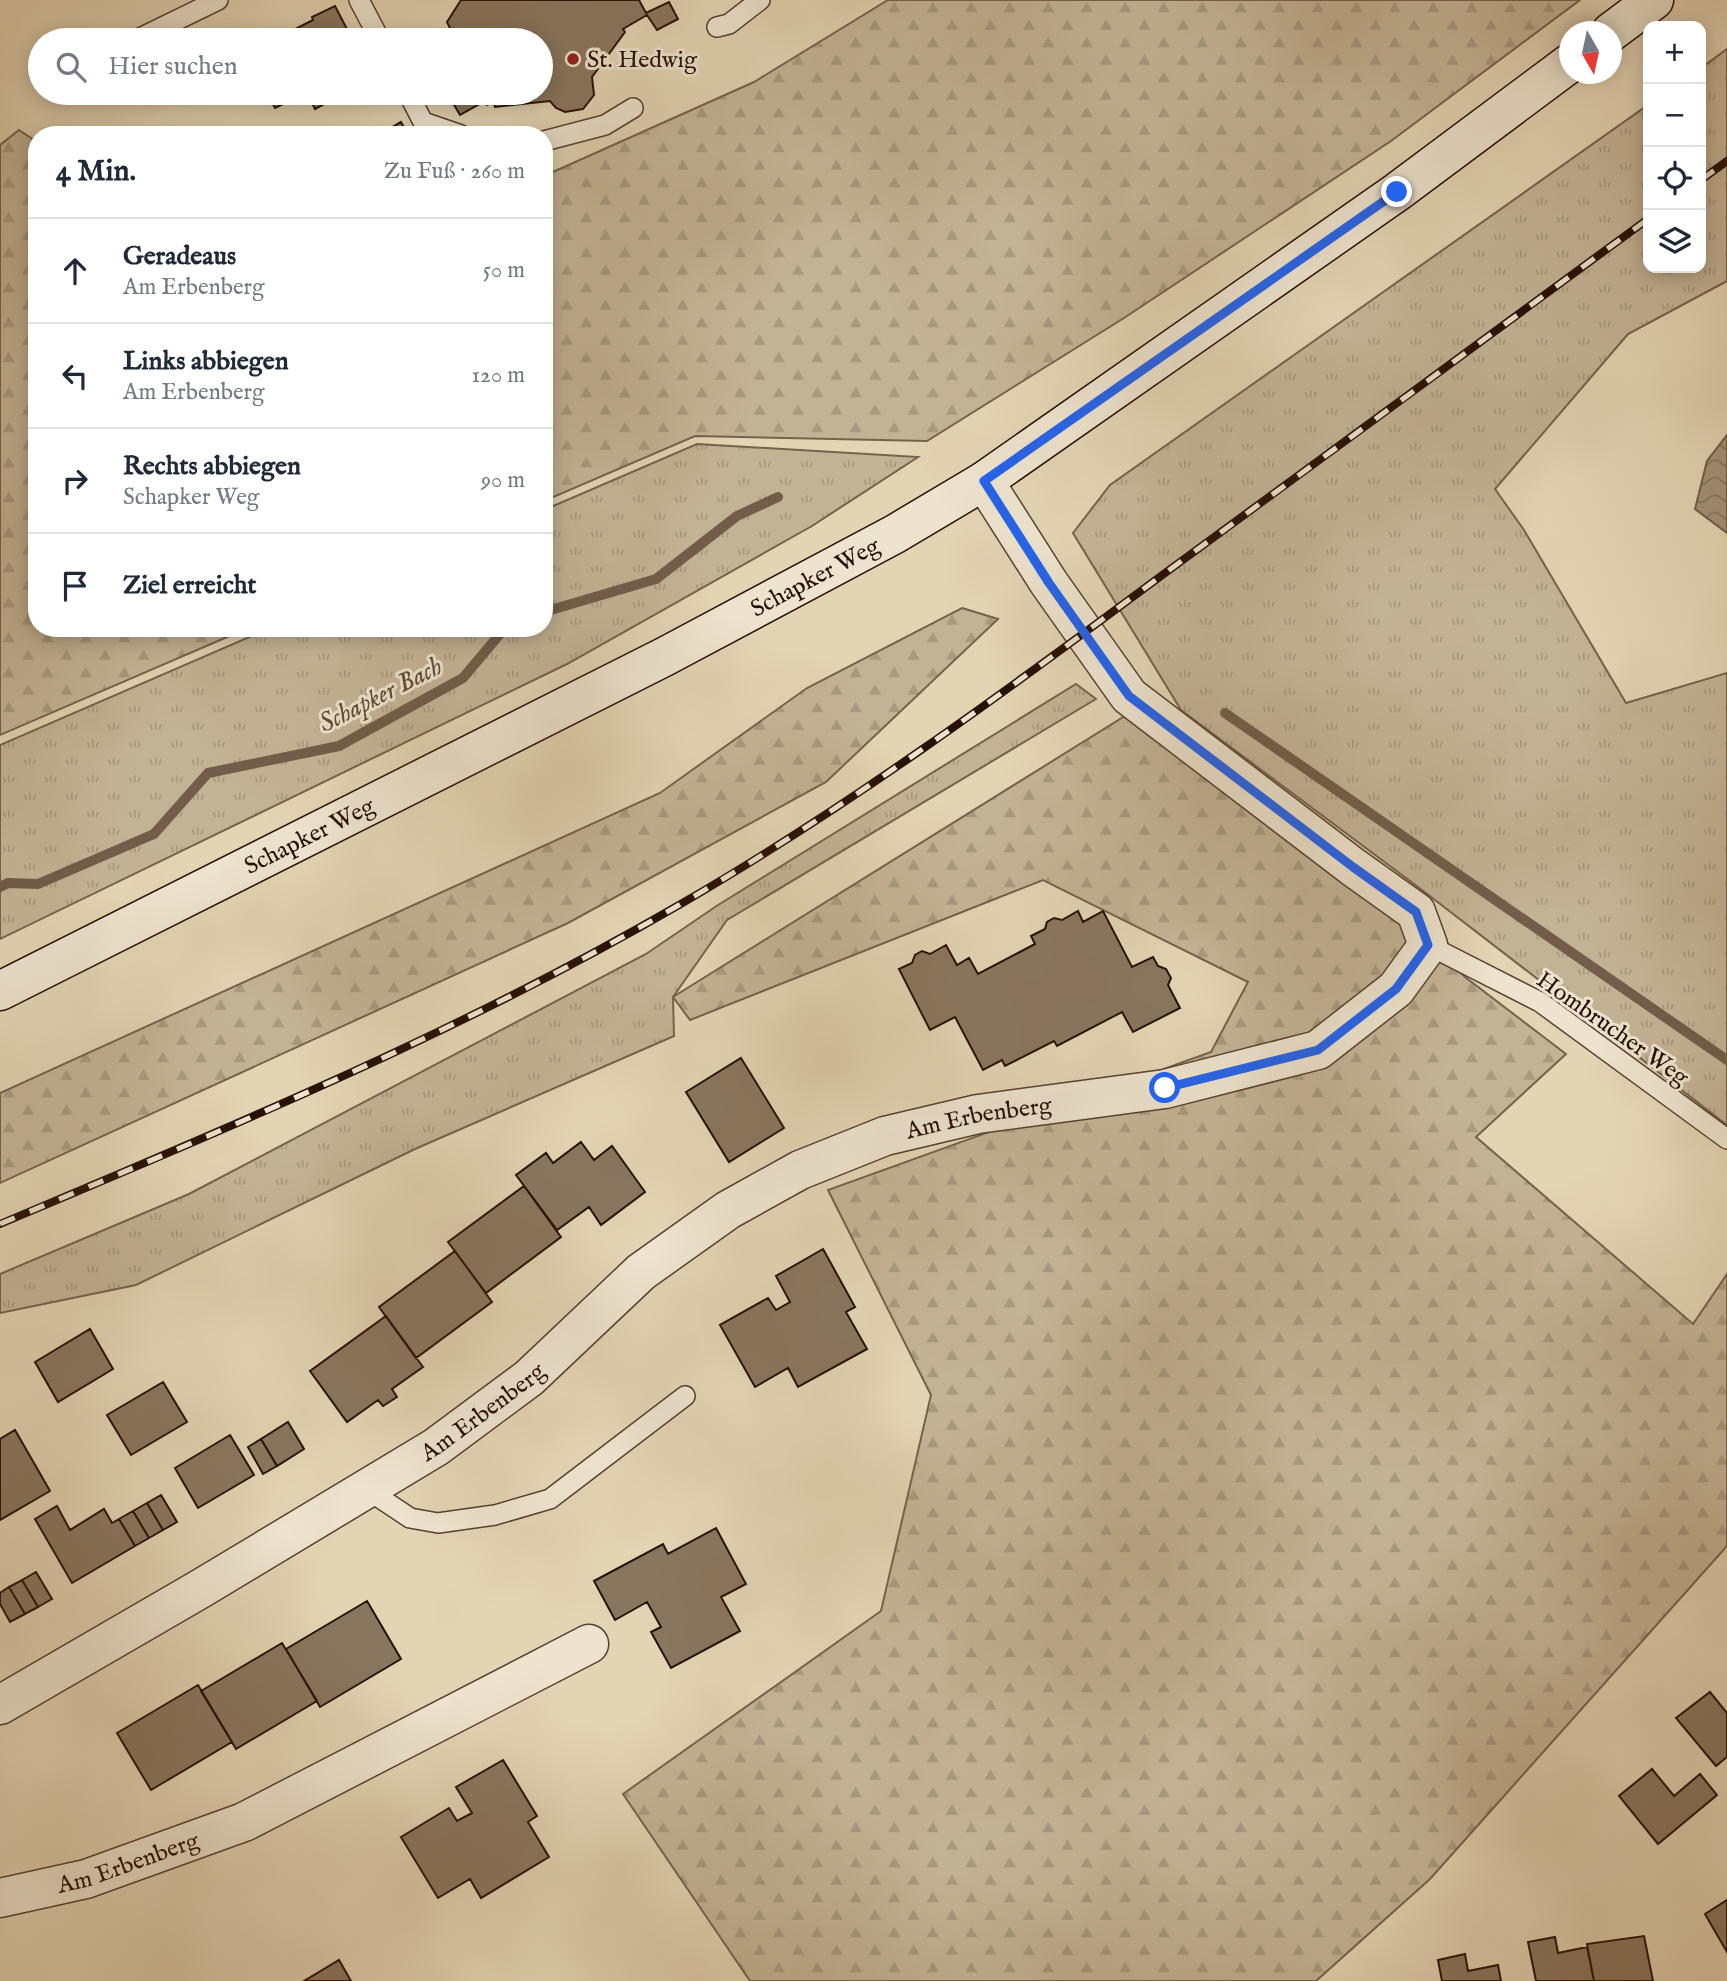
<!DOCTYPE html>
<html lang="de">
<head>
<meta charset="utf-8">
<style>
	body { margin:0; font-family:"IM FELL English",serif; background:#f2f2f3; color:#1f2937 }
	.controls { position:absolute; right:21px; top:21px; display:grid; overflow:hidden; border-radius:14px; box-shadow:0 4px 18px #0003 }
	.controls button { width:63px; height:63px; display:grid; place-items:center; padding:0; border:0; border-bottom:2px solid #e0e1e3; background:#fff; color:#1f2937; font:35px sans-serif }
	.compass { position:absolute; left:1559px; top:21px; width:63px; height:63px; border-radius:50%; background:#fff; box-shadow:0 4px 18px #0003; rotate:171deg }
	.stop { position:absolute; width:21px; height:21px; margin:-16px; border:5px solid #2563eb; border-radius:50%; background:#fff }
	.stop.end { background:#2563eb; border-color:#fff; box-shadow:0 2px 7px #0008 }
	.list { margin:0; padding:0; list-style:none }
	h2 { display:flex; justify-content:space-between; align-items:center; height:91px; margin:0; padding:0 28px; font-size:30px }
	h2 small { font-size:23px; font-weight:400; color:#747a83 }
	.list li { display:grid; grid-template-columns:46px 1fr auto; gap:21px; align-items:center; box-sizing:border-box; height:105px; padding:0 28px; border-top:2px solid #e0e1e3 }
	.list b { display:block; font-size:26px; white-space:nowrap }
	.list p { margin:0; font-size:23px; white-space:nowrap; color:#747a83 }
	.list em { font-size:23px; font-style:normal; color:#747a83 }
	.icon { flex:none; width:38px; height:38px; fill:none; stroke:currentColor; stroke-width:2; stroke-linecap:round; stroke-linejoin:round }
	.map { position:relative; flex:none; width:1727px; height:1981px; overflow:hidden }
	.search { position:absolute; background:#fff; box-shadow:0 4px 18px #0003; left:28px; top:28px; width:525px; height:77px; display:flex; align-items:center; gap:18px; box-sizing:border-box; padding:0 24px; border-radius:38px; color:#747a83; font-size:26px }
	.panel { position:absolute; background:#fff; box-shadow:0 4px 18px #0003; left:28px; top:126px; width:525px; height:511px; border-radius:28px }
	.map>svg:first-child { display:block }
	.grass { fill:url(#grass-tufts); stroke:#75624d; stroke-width:2 }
	.forest { fill:url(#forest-firs); stroke:#75624d; stroke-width:2 }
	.water { fill:url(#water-waves); stroke:#715d4a; stroke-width:2 }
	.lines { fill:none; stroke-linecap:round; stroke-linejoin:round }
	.stream { stroke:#715d4a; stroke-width:10 }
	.building { fill:#89765f; stroke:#271005; stroke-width:2 }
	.lane-casing { stroke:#564130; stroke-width:22 }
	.street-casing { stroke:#564130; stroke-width:41 }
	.secondary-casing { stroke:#271005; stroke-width:41 }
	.lane { stroke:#ede3ce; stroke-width:19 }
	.street { stroke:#ede3ce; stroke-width:38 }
	.secondary { stroke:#ede3ce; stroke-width:38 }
	.rail-casing { stroke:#271005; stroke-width:8 }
	.rail { stroke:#ede3ce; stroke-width:5; stroke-dasharray:16; stroke-linecap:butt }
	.route { stroke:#2563eb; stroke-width:9 }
	.poi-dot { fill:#8f2418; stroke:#ede3ce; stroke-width:2.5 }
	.labels { text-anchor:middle; stroke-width:6; stroke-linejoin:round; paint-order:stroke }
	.poi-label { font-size:24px; fill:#271005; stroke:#ede3ce; text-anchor:start }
	.street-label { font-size:24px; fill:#271005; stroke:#ede3ce }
	.water-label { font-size:26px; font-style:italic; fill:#5f4a39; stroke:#ede3ce }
</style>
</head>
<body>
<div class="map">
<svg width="1727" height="1981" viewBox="0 0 1727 1981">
	<defs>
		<pattern id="grass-tufts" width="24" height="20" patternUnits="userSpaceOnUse" patternTransform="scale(1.75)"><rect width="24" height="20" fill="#c3b395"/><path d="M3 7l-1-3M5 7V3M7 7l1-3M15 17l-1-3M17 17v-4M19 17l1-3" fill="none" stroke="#a8997f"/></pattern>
		<pattern id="forest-firs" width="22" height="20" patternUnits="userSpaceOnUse" patternTransform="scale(1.75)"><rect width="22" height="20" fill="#c3b395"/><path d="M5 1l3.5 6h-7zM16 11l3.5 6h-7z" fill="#a8997f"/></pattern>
		<pattern id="water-waves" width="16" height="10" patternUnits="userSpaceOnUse" patternTransform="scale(1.75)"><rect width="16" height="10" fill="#a39178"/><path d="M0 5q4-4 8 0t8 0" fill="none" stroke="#857560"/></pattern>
	</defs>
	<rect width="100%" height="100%" fill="#e3d4b3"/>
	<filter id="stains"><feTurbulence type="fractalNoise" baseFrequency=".00286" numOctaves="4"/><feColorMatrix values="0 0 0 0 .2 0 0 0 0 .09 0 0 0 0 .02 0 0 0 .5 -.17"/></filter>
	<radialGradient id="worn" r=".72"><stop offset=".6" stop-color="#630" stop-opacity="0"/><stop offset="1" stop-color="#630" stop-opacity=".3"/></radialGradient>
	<!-- grass -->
	<path class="grass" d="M1727,49V281L1628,334L1495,489L1524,530L1626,703L1727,673V1125L1422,890L1181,710L1073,533L1110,485L1648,105V268H1701V68Z
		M697,444L918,457L812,526L567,664L0,939V745L270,628H544V510Z
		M1076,684L1096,699L727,920L673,997L674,1036L415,1149L136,1285L0,1313V1274L189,1194L646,954L718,905Z"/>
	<!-- forest -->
	<path class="forest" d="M888,0H1580L1391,141L1124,318L927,441L695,436L544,501V176L754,82Z
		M19,130L37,142V628H248L0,735V145Z
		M962,608L998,619L826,782L568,923L0,1183V1093L660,793L807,688Z
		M1141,706L1379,893L1465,977L1566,1054L1476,1137L1693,1324L1727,1274V1546L1430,1879L1316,1981H750L623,1794L881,1611L931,1395L828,1190L1211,1052L1248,982L1043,880L690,1020L673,997Z"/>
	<!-- water -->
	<path class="water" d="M1727,435V533L1695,509L1707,461Z"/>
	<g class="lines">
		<!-- stream -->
		<path class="stream" d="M544,612L656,579L737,516L778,497
			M1225,713L1727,1060
			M0,887L8,883L38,884L154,834L208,773L339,746L463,678L505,628"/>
	</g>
	<!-- building -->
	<path class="building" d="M461,0H639L646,13L669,2L678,19L657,30L647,15L623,29L625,32L592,77L594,95L583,109L565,112L556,108L550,101L495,107L493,102L487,105L485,101L460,115L447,93H541V40H434L451,30L447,22Z
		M335,6L349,33L334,40H274L313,20L312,17Z
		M267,93H306L275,108Z
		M307,93H344L315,109Z
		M401,122L408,135H379Z
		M1078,911L1083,922L1103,911L1132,967L1153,957L1158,966L1166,969L1171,978L1168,985L1180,1008L1133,1032L1122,1012L1057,1046L1054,1041L1005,1066L1002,1060L983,1070L955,1017L930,1030L899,969L912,963L915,955L922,951L930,954L946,945L957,965L969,958L978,974L1035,944L1031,936L1045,929L1047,922L1054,918L1062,920Z
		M741,1058L784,1128L729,1162L686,1092Z
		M581,1142L594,1160L612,1146L645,1192L601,1225L589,1207L557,1230L516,1175L546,1153L553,1163Z
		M524,1186L561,1237L486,1293L448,1242Z
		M823,1249L855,1307L846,1312L867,1349L798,1387L788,1368L755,1387L720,1325L768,1298L776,1310L790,1302L776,1276Z
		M455,1251L492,1302L416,1358L379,1307Z
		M386,1316L423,1367L392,1389L397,1397L383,1406L378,1400L347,1422L310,1371Z
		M90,1329L113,1369L58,1402L35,1362Z
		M163,1382L187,1422L131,1455L107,1415Z
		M288,1422L304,1449L277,1466L261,1439Z
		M15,1430L50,1491L0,1520V1439Z
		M230,1435L254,1475L198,1508L175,1468Z
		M261,1439L277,1466L263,1474L248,1447Z
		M161,1495L177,1522L163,1530L147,1503Z
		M147,1503L163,1530L149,1538L133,1511Z
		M57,1506L70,1530L104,1509L112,1523L119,1519L135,1546L72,1583L35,1519Z
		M133,1511L149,1538L135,1546L119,1519Z
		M716,1528L746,1584L721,1597L740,1631L671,1668L651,1632L661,1627L647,1602L615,1620L594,1581L663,1544L668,1554Z
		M36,1572L52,1599L38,1607L22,1580Z
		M22,1580L38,1607L25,1614L9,1587Z
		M9,1587L25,1614L10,1622L0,1604V1593Z
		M367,1601L401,1659L320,1707L286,1649Z
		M282,1643L317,1701L236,1749L201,1691Z
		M198,1685L232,1742L151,1790L117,1733Z
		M1710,1692L1727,1713V1757L1716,1766L1676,1718Z
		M503,1760L537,1816L528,1822L549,1857L481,1898L470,1879L438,1898L401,1837L449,1808L457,1821L472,1813L456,1787Z
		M1652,1769L1674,1796L1700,1774L1717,1795L1658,1844L1619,1796Z
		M1727,1900V1952L1705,1914Z
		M1644,1936L1653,1981H1594L1587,1944Z
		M1555,1937L1558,1953L1587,1947L1594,1981H1536L1528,1942Z
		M1465,1954L1468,1971L1498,1965L1501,1981H1442L1438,1960Z
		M339,1960L351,1981H304Z"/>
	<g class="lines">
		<!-- lane casing -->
		<g class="lane-casing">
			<path id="lane" d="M359,0L380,40
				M717,27L729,24L760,0
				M136,40L218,0
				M408,93L423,122L461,135
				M544,141L605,125L633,108
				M1428,945L1540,1002L1727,1139
				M368,1490L410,1518L438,1523L495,1515L550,1499L685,1396"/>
		</g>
		<!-- street casing -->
		<g class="street-casing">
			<g id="street">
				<path id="s1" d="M0,1705L200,1589L436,1447L529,1378L641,1272L728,1210L800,1170L885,1136L978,1114L1165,1089L1318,1050L1396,989L1428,945L1416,912L1353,867L1129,696L1049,583L984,481"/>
				<path id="s2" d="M0,1898L86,1879L244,1822L589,1644"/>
			</g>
		</g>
		<!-- secondary casing -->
		<g class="secondary-casing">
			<g id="secondary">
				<path d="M1611,32L1654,0"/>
				<path id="s3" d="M0,991L664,657L895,534L984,481L1397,192L1570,63"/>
			</g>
		</g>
		<!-- lane -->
		<use href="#lane" class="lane"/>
		<!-- street -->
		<use href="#street" class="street"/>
		<!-- secondary -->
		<use href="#secondary" class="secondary"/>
		<!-- rail casing -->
		<g class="rail-casing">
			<path id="rail" d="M1701,180L1727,161
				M0,1224C231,1127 462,1031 679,905C847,808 1005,692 1161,576C1324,457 1486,338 1648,219"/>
		</g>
		<!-- rail -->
		<use href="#rail" class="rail"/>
	</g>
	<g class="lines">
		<!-- route -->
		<path class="route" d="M1165,1088L1318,1050L1396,989L1428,945L1416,912L1353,867L1129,696L1049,583L984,481L1397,192"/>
	</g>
	<!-- markers -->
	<circle class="poi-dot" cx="573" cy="59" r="7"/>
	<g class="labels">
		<!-- poi labels -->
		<g class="poi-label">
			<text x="587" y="67">St. Hedwig</text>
		</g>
		<!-- street labels -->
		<g class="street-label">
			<text dy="8" stroke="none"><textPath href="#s3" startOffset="914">Schapker Weg</textPath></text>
			<text dy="8" stroke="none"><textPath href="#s3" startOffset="346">Schapker Weg</textPath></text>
			<text transform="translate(1613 1028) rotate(35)" y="8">Hombrucher Weg</text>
			<text dy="8" stroke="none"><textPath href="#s1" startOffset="1153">Am Erbenberg</textPath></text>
			<text dy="8" stroke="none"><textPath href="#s1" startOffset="565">Am Erbenberg</textPath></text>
			<text dy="8" stroke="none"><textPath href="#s2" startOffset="133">Am Erbenberg</textPath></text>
		</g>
		<!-- water labels -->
		<g class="water-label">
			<text transform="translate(380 694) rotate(-27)" y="9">Schapker Bach</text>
		</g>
	</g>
	<rect width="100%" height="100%" filter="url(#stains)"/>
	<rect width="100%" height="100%" fill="url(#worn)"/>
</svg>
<div class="controls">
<button>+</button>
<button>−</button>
<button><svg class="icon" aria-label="locate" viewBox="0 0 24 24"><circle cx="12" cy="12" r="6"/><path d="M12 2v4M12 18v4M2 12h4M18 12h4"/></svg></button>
<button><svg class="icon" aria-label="layers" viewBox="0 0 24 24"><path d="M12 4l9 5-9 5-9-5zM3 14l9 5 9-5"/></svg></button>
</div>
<svg class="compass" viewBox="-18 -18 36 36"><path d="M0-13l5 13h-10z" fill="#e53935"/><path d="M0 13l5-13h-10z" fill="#747a83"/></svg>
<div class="stop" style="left:1165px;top:1088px"></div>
<div class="stop end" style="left:1397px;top:192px"></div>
<div class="search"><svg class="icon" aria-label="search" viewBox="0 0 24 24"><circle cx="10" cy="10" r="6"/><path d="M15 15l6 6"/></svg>Hier suchen</div>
<section class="panel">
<h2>4 Min.<small>Zu Fuß · 260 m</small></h2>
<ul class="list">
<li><svg class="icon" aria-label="ahead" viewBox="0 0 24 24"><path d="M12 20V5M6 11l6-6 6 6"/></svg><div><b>Geradeaus</b><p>Am Erbenberg</p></div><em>50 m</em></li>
<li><svg class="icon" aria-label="left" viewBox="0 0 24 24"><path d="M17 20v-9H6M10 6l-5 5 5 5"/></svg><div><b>Links abbiegen</b><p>Am Erbenberg</p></div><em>120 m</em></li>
<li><svg class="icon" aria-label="right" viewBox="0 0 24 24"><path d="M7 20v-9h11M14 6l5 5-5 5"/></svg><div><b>Rechts abbiegen</b><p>Schapker Weg</p></div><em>90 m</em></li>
<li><svg class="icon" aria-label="arrive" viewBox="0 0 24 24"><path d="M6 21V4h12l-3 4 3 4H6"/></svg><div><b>Ziel erreicht</b></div></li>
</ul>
</section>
</div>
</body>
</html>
